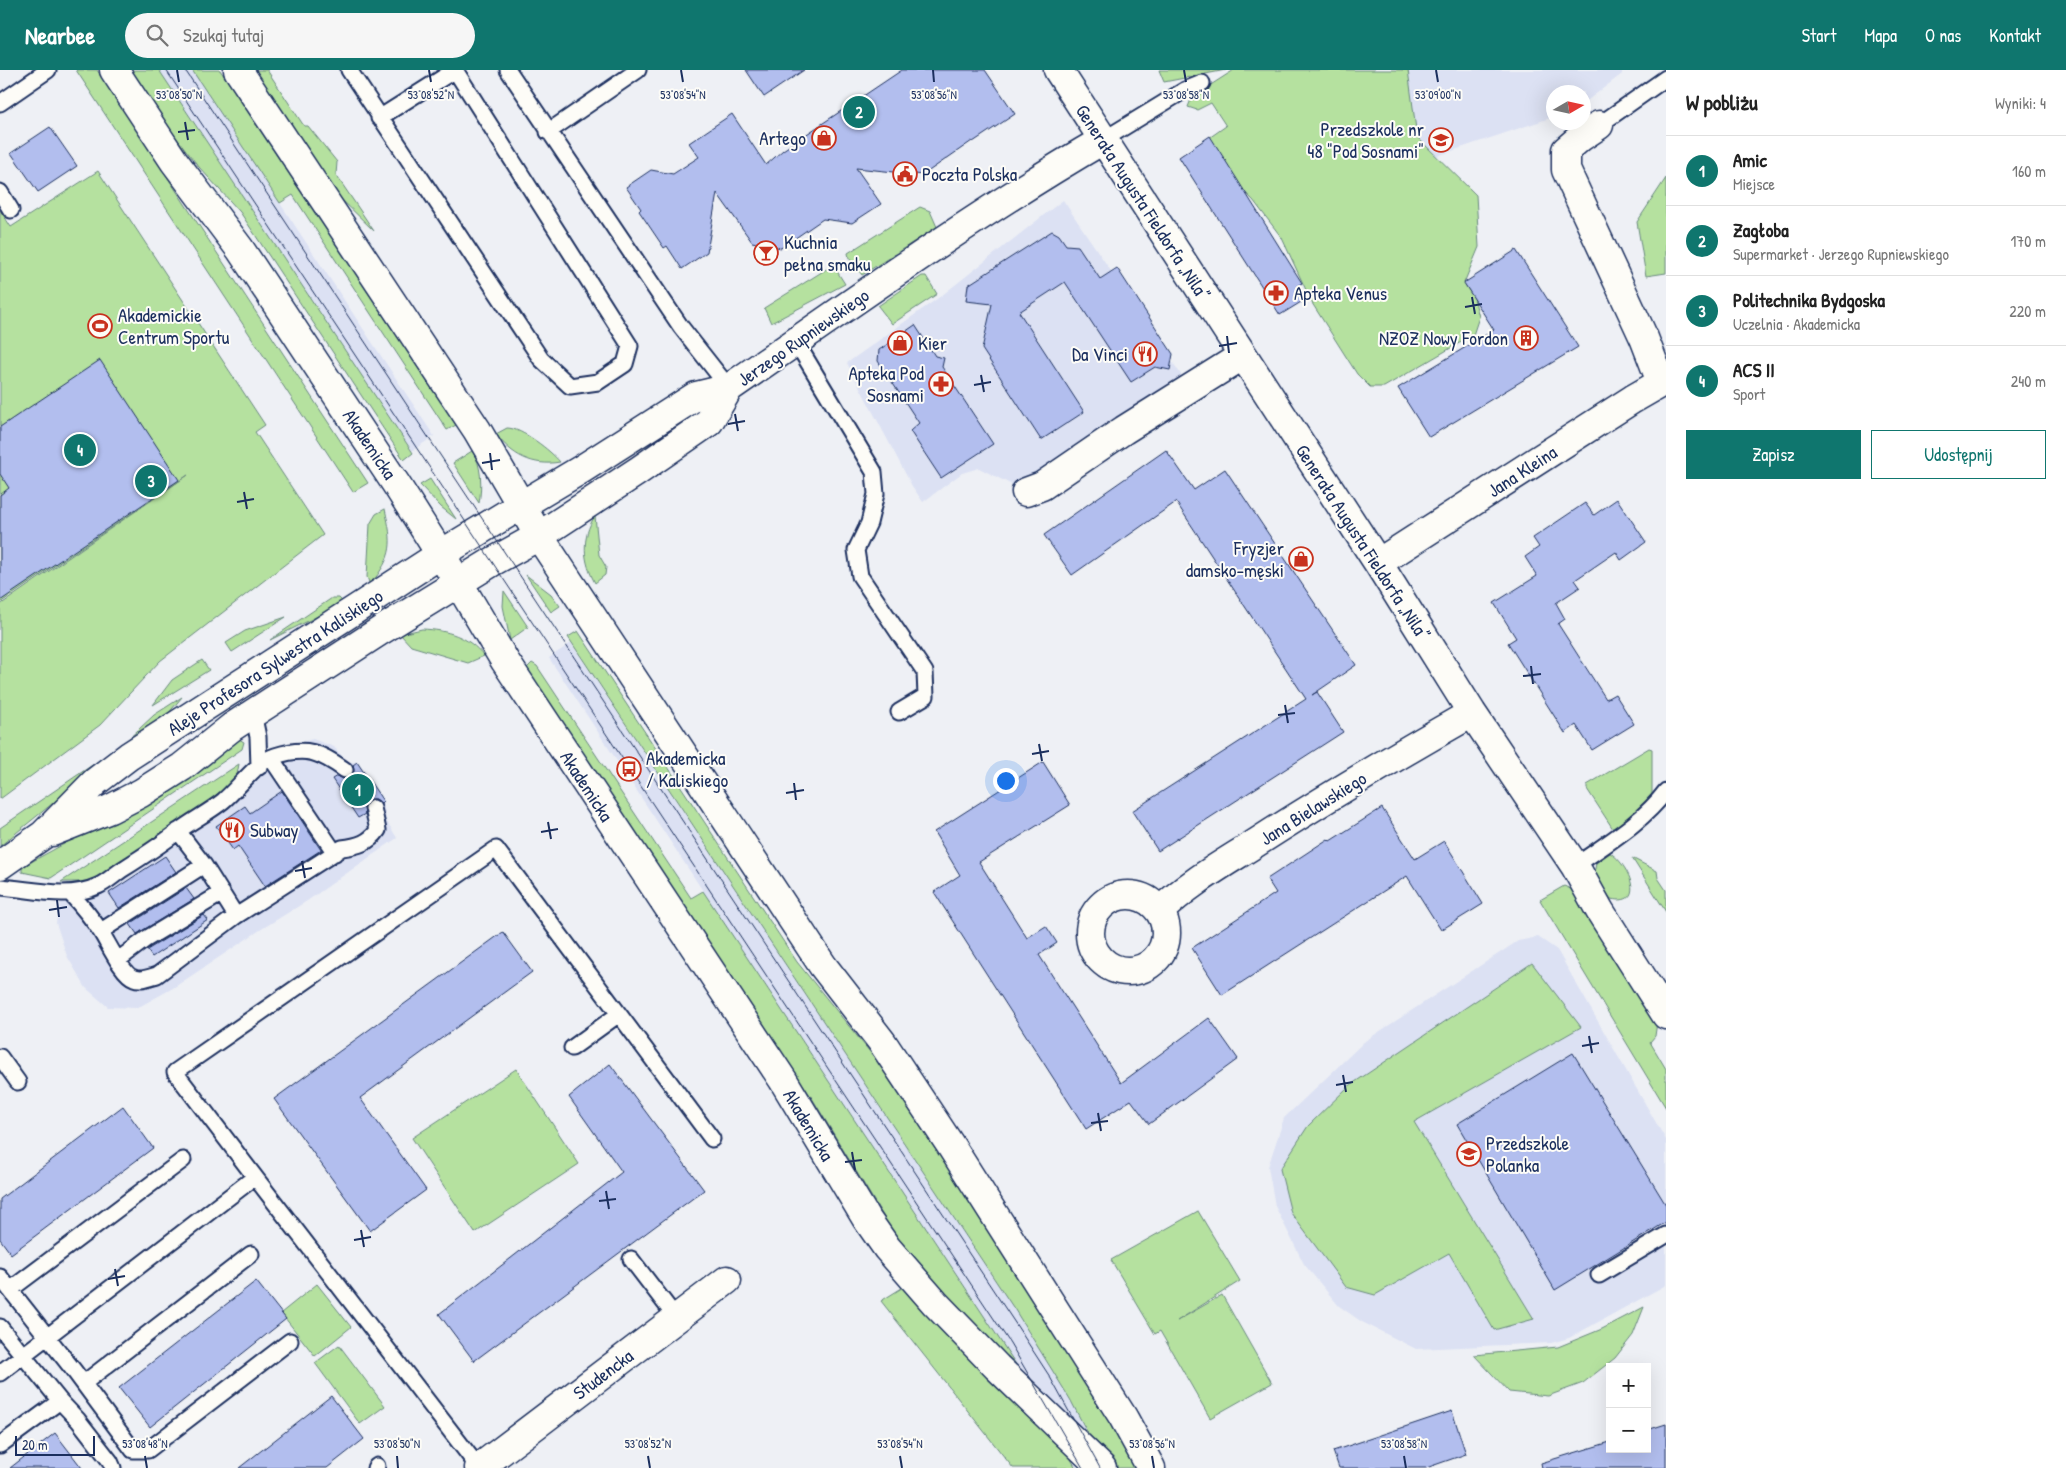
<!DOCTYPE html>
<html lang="pl">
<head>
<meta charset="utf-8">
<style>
	body { margin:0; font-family:"Patrick Hand",sans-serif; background:#f6f6f6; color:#222 }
	.controls { position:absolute; right:15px; bottom:15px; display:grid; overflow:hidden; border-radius:0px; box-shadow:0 5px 20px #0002 }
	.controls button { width:45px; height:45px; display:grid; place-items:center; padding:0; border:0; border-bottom:1px solid #e0e0e0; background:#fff; color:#222; font:25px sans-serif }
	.compass { position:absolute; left:1546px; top:15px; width:45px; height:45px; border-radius:50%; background:#fff; box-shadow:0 5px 20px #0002; rotate:81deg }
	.scale { position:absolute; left:15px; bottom:12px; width:80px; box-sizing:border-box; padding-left:5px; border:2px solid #1b2f5e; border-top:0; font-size:14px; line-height:18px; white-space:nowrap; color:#1b2f5e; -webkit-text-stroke:4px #fdfcf7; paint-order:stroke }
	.you { position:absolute; left:1005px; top:710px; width:18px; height:18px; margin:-12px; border:4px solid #fff; border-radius:50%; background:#1a73e8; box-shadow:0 0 0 8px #1a73e833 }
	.badge { display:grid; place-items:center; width:32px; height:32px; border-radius:50%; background:#0f766e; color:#fff; font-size:16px; font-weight:700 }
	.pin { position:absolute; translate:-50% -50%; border:2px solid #fff; box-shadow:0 1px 5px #0006 }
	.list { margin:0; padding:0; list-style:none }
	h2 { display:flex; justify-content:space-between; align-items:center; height:65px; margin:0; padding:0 20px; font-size:21px }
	h2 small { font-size:16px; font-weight:400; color:#767676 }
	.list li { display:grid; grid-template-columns:32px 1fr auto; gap:15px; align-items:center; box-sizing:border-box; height:70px; padding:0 20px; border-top:1px solid #e0e0e0 }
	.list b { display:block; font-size:19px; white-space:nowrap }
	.list p { margin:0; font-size:16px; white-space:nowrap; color:#767676 }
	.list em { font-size:16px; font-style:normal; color:#767676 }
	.actions { display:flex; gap:10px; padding:15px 20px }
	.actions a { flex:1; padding:11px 0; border:1px solid #0f766e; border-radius:0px; text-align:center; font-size:18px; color:#0f766e }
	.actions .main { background:#0f766e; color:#fff }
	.icon { flex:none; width:28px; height:28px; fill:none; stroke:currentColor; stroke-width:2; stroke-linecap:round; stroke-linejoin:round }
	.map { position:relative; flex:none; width:1666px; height:1398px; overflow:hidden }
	header { display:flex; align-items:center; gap:30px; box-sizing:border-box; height:70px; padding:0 25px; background:#0f766e; color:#fff }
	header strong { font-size:24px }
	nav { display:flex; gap:28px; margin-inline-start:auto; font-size:18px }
	.search { width:350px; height:45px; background:#f6f6f6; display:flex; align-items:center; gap:12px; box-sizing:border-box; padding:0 18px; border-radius:28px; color:#767676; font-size:19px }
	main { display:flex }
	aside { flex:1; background:#fff }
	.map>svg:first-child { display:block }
	.built { fill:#dce1f3 }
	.green { fill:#b5e19f; stroke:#68887e }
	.building { fill:#b2beee; stroke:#1b2f5e }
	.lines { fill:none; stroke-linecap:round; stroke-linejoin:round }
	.service-casing { stroke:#1b2f5e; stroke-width:19 }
	.minor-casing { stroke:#1b2f5e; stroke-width:31 }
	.tertiary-casing { stroke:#1b2f5e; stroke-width:31 }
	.service { stroke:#fdfcf7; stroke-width:15 }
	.minor { stroke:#fdfcf7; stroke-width:28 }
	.tertiary { stroke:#fdfcf7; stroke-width:28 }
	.tram { stroke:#1b2f5e; stroke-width:1 }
	.ticks { fill:none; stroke:#1b2f5e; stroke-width:2 }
	.labels { text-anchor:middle; stroke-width:4; stroke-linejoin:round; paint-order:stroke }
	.poi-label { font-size:19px; fill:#1b2f5e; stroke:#fdfcf7; text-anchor:start }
	.street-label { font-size:19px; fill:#1b2f5e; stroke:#fdfcf7 }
	.ticks-label { font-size:12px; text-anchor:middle; fill:#1b2f5e; stroke:#fdfcf7; stroke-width:4; stroke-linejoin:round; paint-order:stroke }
</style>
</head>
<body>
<header>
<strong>Nearbee</strong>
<div class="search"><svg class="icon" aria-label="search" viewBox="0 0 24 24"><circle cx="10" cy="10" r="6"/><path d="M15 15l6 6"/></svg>Szukaj tutaj</div>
<nav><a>Start</a><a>Mapa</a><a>O nas</a><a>Kontakt</a></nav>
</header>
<main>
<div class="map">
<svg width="1666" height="1398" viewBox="0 0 1666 1398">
	<rect width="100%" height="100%" fill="#eef0f5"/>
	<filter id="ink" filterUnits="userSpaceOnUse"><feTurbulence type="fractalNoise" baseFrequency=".02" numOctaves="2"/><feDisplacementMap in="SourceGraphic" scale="10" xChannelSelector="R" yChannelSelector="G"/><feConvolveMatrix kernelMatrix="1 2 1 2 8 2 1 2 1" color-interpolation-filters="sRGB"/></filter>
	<g filter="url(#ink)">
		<!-- built -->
		<path class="built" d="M159,0H192L434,366L412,381Z
			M1353,0H1622V4L1584,33V22H1554L1553,47L1413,94Z
			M1063,130L1190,318L1026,422L979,398L962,403L923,432L912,416L847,293L941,226Z
			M571,573L1015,1240L1070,1329L1095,1377L1027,1311L549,588Z
			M313,669L334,677L347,692H357L383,731L386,750L397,768L307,831L260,860L173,918L137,938L108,937L86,918L67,886L56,853L60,833L70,823L97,816L293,674Z
			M1538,867L1557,880L1666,1070V1215L1569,1268L1551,1273L1416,1279L1362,1252L1339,1236L1304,1194L1275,1136L1268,1097L1284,1048L1365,971L1518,871Z"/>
		<!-- green -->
		<path class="green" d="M76,0H97L368,413L353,422Z
			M131,0H159L413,383L404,390L240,142L199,97L172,62Z
			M192,0H220L456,355L447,360L293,125L280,133Z
			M255,0H267L304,56H308L337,92L336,105L374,161L338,126Z
			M1159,0H1226L1164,12Z
			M1234,0H1408L1417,67L1476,125L1479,177L1464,213L1474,228L1479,247L1473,265L1384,317H1370L1357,304L1312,233L1282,168L1253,130L1231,109L1209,68L1226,56L1211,33L1197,40L1188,37L1192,27Z
			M98,101L265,355L255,362L323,465L160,591L100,655L0,729V535L188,405L0,533V140L11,157Z
			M1666,108V203L1646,206L1637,152Z
			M920,137L930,141L937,157L862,205L849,188L848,183Z
			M833,195L845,214L771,253L764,238Z
			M922,206H926L937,224L892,254L878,236Z
			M507,358C522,358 551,381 560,392C533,397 511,385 496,364Z
			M472,381C482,394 482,417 479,433L453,393Z
			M430,409L456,449L441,437L420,415Z
			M385,439C393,474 394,485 370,515L367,507L370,454L376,444Z
			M595,446L599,485L606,497L605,505L595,513C583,491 581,468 595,446Z
			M526,505L551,524L560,536L551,542Z
			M504,521L528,557L510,570L503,536Z
			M332,528H339L344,533L270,570Z
			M286,547L232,582L226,573L245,561Z
			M422,559C447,560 468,566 484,586L468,593L411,576L400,564Z
			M578,561L797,892L874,987L1037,1232L1140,1398H1114L1095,1377L1070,1329L1015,1240L568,567Z
			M202,590L209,600L153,635L172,610Z
			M532,593L537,596L691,828L703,821L1027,1311L986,1272L900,1174L812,1028L527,598Z
			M182,627L158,656L79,712L0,776V758L123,674L154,645Z
			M239,669L244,672L242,679L51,808L22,802V797L166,718Z
			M1649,678L1652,679V726L1637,744L1615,762L1587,719V715Z
			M239,694L237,705L219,726L93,812H61Z
			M1610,783C1628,793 1648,837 1611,829L1594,805L1596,793Z
			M1632,788L1657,801L1658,808L1666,820V842Z
			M1564,816L1573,820L1657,952L1655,966L1650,972L1666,999V1038L1540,830Z
			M1532,893L1581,957L1414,1052L1534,1249L1494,1260L1449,1183L1375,1225L1346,1217L1291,1143L1280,1099L1308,1056L1349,1016Z
			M516,999L579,1094L475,1163L412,1068Z
			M1198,1141L1240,1211L1177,1251L1222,1225L1272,1313L1210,1348L1160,1261L1155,1264L1111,1190Z
			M317,1214L351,1257L315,1286L281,1243Z
			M905,1216L1064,1377L1076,1398H1013L881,1231Z
			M1644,1237L1633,1265L1615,1288L1583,1313L1548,1326L1509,1322L1474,1285L1558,1277L1602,1259Z
			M339,1275L385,1336L360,1354L315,1293Z"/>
		<!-- building -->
		<path class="building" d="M746,0H804L764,27Z
			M902,0H985L1015,44L973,72L972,71L923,105L856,98L881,134L852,153L823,149L781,178L752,172L717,123L707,182L682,199L667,176L664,178L639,141L641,139L626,117L651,100L673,104L699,87L689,73L732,44L766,95L783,80Z
			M50,57L77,96L38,122L11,83Z
			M1210,66L1302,213L1297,216L1306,229L1280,245L1179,87Z
			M1052,161L1059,165L1066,175L1078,176L1100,209L1117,198L1173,284L1170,300L1155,297L1131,312L1065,212L1019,242L1084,342L1041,370L982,279L992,234L966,231L968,215Z
			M1516,180L1578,277L1429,367L1398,318L1494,260L1464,213Z
			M915,255L935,286L944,288L942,297L993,374L941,408L910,361L919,353L878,291L879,280Z
			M100,290L179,410L0,531V425L9,418L0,404V357Z
			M1166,380L1194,420L1225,399L1356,595L1312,625L1317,622L1343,662L1158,781L1132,741L1306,629L1176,432L1072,505L1044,465Z
			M1617,429L1646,472L1621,490L1616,482L1575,510L1580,517L1556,533L1565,549L1558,554L1606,629L1615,624L1634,654L1592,680L1576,655L1565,663L1508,573L1516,568L1494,533L1537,506L1525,487L1539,477L1533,468L1585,433L1594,445Z
			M357,692L383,731L381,733L376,729H371L367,731L364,736L365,744L358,748L332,709L337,706L344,709L349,708L354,701L353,695Z
			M1043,692L1070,735L979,792L1027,868L1046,856L1057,873L1039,885L1121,1013L1209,948L1238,989L1149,1054L1131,1030L1086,1059L934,822L960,805L934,762Z
			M282,721L321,780L265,816L238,776L233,780L216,756L245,736L250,743Z
			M1382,738L1415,789L1444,771L1483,834L1441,860L1407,806L1222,925L1192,878L1276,823L1267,809L1328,769L1330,771Z
			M165,786L176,802L119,838L109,823Z
			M186,818L194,829L137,864L130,854Z
			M204,845L208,850L152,887L147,880Z
			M503,862L532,902L360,1028L426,1120L370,1161L274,1029Z
			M1573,983L1666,1135V1152L1555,1220L1457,1054Z
			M610,994L704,1120L474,1291L439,1244L622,1102L569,1027Z
			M123,1036L153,1078L11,1184L0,1169V1129Z
			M256,1211L286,1249L150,1357L119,1318Z
			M331,1326L364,1369L327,1398H239Z
			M1452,1341L1466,1384L1426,1398H1339L1333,1381Z
			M1666,1354V1398H1542L1541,1393L1610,1372V1379H1647V1360Z
			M55,1363L82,1398H10Z"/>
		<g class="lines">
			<!-- service casing -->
			<g class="service-casing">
				<path id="service" d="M349,0L541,289L570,316L598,312L625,294L630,276L455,0
					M508,0L681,257L729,318
					M0,33L48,0
					M379,48L455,0
					M1599,55L1666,8
					M548,62L638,0
					M1103,70L1185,20L1202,13
					M0,122L11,140
					M796,272L874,402L876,424L869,453L856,480L860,506L925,602L926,626L899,642
					M253,643L258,667L259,697
					M271,688L335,783
					M178,761L204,795L236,846
					M1575,796C1607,773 1642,753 1666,721
					M0,817C32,819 67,830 98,816C107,812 115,804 123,799C142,787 159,776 176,763C191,751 208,743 223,731C239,718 256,692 275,686C306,676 320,682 345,700
					M70,823C81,835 92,848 101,862C108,873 123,905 134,908C141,911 150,907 157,905L236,846L342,778C358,776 369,773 378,760L373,738
					M101,861L204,795
					M118,890L146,869L222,823
					M572,978L619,944
					M0,987L18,1012
					M255,1107L479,1398
					M631,1189L677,1249
					M1599,1205L1666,1165
					M0,1207L75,1302L133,1380H148L290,1271
					M10,1220L183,1090
					M0,1257L60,1331L0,1375
					M0,1303L255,1107L175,1002L496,779L712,1069
					M84,1313L251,1184
					M60,1331L78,1350L110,1391L113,1398
					M375,1398L377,1396"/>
			</g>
			<!-- minor casing -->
			<g class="minor-casing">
				<path id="minor" d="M1058,0L1378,493L1472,643L1575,796L1600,841L1666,945
					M1599,55L1581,67L1566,80V100L1644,268L1661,312
					M1026,422L1042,416L1124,360L1242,286
					M520,436L582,399L696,326L729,318C852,233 974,145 1103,70
					M539,466L638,401L709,352L729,318
					M1378,493L1633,329L1666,310
					M1090 863a38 38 0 1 1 76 0a38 38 0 1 1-76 0Z
					M1160,841C1190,812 1225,793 1259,771C1329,726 1400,684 1472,643
					M479,1398L727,1210"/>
			</g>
			<!-- tertiary casing -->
			<g class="tertiary-casing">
				<path id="tertiary" d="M114,0L174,91L240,179L396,414L458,512L505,591L783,1010L866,1148L887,1178L935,1233L997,1297L1102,1398
					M238,0L477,360L539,466L823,896L882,972L949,1073L1123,1347L1151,1398
					M52,762L110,739L141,723L182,697L232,657L380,561L492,492L539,466
					M0,795L43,765L95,712L129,686L441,484L520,436"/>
			</g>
			<!-- service -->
			<use href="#service" class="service"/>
			<!-- minor -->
			<use href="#minor" class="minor"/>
			<!-- tertiary -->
			<use href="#tertiary" class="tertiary"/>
			<!-- tram -->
			<path class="tram" d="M166,0L1010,1273L1083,1398
				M185,0L1015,1253L1050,1307L1100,1398"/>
		</g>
	</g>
	<!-- ticks -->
	<path class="ticks" d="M177,0L179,12M429,0L431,12M681,0L683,12M933,0L934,12M1184,0L1186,12M1436,0L1438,12M185,52L188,70M178,62L195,60M1472,227L1475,244M1465,237L1482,234M1227,266L1229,283M1219,276L1237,273M981,305L984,322M974,315L991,312M735,344L738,361M728,354L745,351M490,383L492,400M482,393L500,390M244,422L247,439M237,432L254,429M1531,596L1533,614M1523,606L1541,604M1285,635L1288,653M1278,645L1295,643M1039,674L1042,691M1032,684L1049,681M794,713L796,730M786,723L804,720M548,752L551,769M541,762L558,759M302,791L305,808M295,801L312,798M57,830L59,847M49,840L67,837M1589,966L1592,983M1582,976L1599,973M1343,1005L1346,1022M1336,1015L1353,1012M1098,1043L1101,1061M1091,1053L1108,1051M852,1082L855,1100M845,1092L862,1090M606,1121L609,1139M599,1131L616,1129M361,1160L364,1177M354,1170L371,1167M115,1199L118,1216M108,1209L125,1206M145,1386L147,1398M397,1386L398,1398M648,1386L650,1398M900,1386L902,1398M1152,1386L1154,1398M1404,1386L1406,1398"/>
	<!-- icons -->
	<defs>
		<g id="shop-ring" transform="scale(1.25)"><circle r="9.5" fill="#fdfcf7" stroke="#c8321e" stroke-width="1.5"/><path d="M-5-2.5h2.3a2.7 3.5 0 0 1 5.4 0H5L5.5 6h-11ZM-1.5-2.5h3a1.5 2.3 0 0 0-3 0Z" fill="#c8321e"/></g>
		<g id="school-ring" transform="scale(1.25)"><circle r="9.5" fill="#fdfcf7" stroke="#c8321e" stroke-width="1.5"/><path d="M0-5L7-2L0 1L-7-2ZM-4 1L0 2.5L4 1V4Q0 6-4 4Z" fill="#c8321e"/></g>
		<g id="civic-ring" transform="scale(1.25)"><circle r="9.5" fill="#fdfcf7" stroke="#c8321e" stroke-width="1.5"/><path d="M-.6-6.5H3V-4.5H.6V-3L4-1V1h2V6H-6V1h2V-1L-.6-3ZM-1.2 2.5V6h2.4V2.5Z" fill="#c8321e"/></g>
		<g id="bar-ring" transform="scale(1.25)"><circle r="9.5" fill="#fdfcf7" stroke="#c8321e" stroke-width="1.5"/><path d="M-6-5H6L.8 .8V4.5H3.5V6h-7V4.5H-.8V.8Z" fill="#c8321e"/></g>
		<g id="pharmacy-ring" transform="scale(1.25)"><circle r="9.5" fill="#fdfcf7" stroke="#c8321e" stroke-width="1.5"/><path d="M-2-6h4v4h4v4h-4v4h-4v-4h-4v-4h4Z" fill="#c8321e"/></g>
		<g id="stadium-ring" transform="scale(1.25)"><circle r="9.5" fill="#fdfcf7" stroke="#c8321e" stroke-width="1.5"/><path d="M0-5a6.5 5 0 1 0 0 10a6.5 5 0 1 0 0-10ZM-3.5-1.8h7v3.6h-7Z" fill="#c8321e"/></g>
		<g id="building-ring" transform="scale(1.25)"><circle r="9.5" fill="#fdfcf7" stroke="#c8321e" stroke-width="1.5"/><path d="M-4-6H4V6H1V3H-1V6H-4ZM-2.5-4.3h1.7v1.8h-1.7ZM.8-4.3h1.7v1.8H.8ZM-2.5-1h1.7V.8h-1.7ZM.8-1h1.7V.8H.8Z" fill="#c8321e"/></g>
		<g id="restaurant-ring" transform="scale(1.25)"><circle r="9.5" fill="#fdfcf7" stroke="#c8321e" stroke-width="1.5"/><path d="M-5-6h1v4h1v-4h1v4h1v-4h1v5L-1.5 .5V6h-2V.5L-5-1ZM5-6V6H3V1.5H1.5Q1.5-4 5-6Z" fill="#c8321e"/></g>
		<g id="bus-ring" transform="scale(1.25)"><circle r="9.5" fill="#fdfcf7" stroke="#c8321e" stroke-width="1.5"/><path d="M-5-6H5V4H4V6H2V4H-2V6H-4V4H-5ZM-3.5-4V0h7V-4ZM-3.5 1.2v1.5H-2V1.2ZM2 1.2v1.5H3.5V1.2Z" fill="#c8321e"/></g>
	</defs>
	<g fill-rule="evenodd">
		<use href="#shop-ring" x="824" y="68"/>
		<use href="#school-ring" x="1441" y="70"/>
		<use href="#civic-ring" x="905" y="104"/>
		<use href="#bar-ring" x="766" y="183"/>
		<use href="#pharmacy-ring" x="1276" y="223"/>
		<use href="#stadium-ring" x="100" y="256"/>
		<use href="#building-ring" x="1526" y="268"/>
		<use href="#shop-ring" x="900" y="273"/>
		<use href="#restaurant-ring" x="1145" y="284"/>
		<use href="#pharmacy-ring" x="941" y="314"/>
		<use href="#shop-ring" x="1301" y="489"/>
		<use href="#bus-ring" x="629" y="699"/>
		<use href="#restaurant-ring" x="232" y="760"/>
		<use href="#school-ring" x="1469" y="1084"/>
	</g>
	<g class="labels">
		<!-- poi labels -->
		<g class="poi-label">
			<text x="1424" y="66" text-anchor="end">Przedszkole nr<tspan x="1424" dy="22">48 "Pod Sosnami"</tspan></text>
			<text x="806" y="75" text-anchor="end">Artego</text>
			<text x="922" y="111">Poczta Polska</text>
			<text x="784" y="179">Kuchnia<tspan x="784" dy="22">pełna smaku</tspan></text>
			<text x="1294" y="230">Apteka Venus</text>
			<text x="118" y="252">Akademickie<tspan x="118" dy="22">Centrum Sportu</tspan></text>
			<text x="1508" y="275" text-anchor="end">NZOZ Nowy Fordon</text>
			<text x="918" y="280">Kier</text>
			<text x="1128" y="291" text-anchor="end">Da Vinci</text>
			<text x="924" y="310" text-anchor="end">Apteka Pod<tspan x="924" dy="22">Sosnami</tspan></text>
			<text x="1284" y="485" text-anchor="end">Fryzjer<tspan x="1284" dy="22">damsko-męski</tspan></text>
			<text x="646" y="695">Akademicka<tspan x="646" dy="22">/ Kaliskiego</tspan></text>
			<text x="250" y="767">Subway</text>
			<text x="1486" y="1080">Przedszkole<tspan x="1486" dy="22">Polanka</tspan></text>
		</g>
		<!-- street labels -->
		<g class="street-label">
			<text transform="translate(1143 132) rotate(57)" y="7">Generała Augusta Fieldorfa „Nila”</text>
			<text transform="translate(803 267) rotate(-35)" y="7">Jerzego Rupniewskiego</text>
			<text transform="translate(370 374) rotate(56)" y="7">Akademicka</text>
			<text transform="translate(1522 401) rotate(-33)" y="7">Jana Kleina</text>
			<text transform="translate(1363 472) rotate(57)" y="7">Generała Augusta Fieldorfa „Nila”</text>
			<text transform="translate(275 592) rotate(-33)" y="7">Aleje Profesora Sylwestra Kaliskiego</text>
			<text transform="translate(587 716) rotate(57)" y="7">Akademicka</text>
			<text transform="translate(1313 738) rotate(-32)" y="7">Jana Bielawskiego</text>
			<text transform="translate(809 1055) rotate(59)" y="7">Akademicka</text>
			<text transform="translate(603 1304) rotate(-37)" y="7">Studencka</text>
		</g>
	</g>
	<g class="ticks-label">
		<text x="179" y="29">53°08'50"N</text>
		<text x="431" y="29">53°08'52"N</text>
		<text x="683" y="29">53°08'54"N</text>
		<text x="934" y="29">53°08'56"N</text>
		<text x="1186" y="29">53°08'58"N</text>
		<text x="1438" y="29">53°09'00"N</text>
		<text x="145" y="1378">53°08'48"N</text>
		<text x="397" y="1378">53°08'50"N</text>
		<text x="648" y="1378">53°08'52"N</text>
		<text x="900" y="1378">53°08'54"N</text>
		<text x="1152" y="1378">53°08'56"N</text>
		<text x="1404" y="1378">53°08'58"N</text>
	</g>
</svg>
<div class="controls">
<button>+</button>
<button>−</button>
</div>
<svg class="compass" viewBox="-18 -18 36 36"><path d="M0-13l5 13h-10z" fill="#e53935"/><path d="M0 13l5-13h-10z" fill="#767676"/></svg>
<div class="scale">20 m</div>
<div class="you"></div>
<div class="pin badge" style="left:358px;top:720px">1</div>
<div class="pin badge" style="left:859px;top:42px">2</div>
<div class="pin badge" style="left:151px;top:411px">3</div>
<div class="pin badge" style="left:80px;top:380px">4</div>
</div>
<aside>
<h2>W pobliżu<small>Wyniki: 4</small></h2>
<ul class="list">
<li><span class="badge">1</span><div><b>Amic</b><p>Miejsce</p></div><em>160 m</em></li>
<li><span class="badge">2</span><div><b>Zagłoba</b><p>Supermarket · Jerzego Rupniewskiego</p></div><em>170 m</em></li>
<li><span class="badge">3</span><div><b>Politechnika Bydgoska</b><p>Uczelnia · Akademicka</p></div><em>220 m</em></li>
<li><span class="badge">4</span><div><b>ACS II</b><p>Sport</p></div><em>240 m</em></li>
</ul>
<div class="actions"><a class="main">Zapisz</a><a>Udostępnij</a></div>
</aside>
</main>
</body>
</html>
